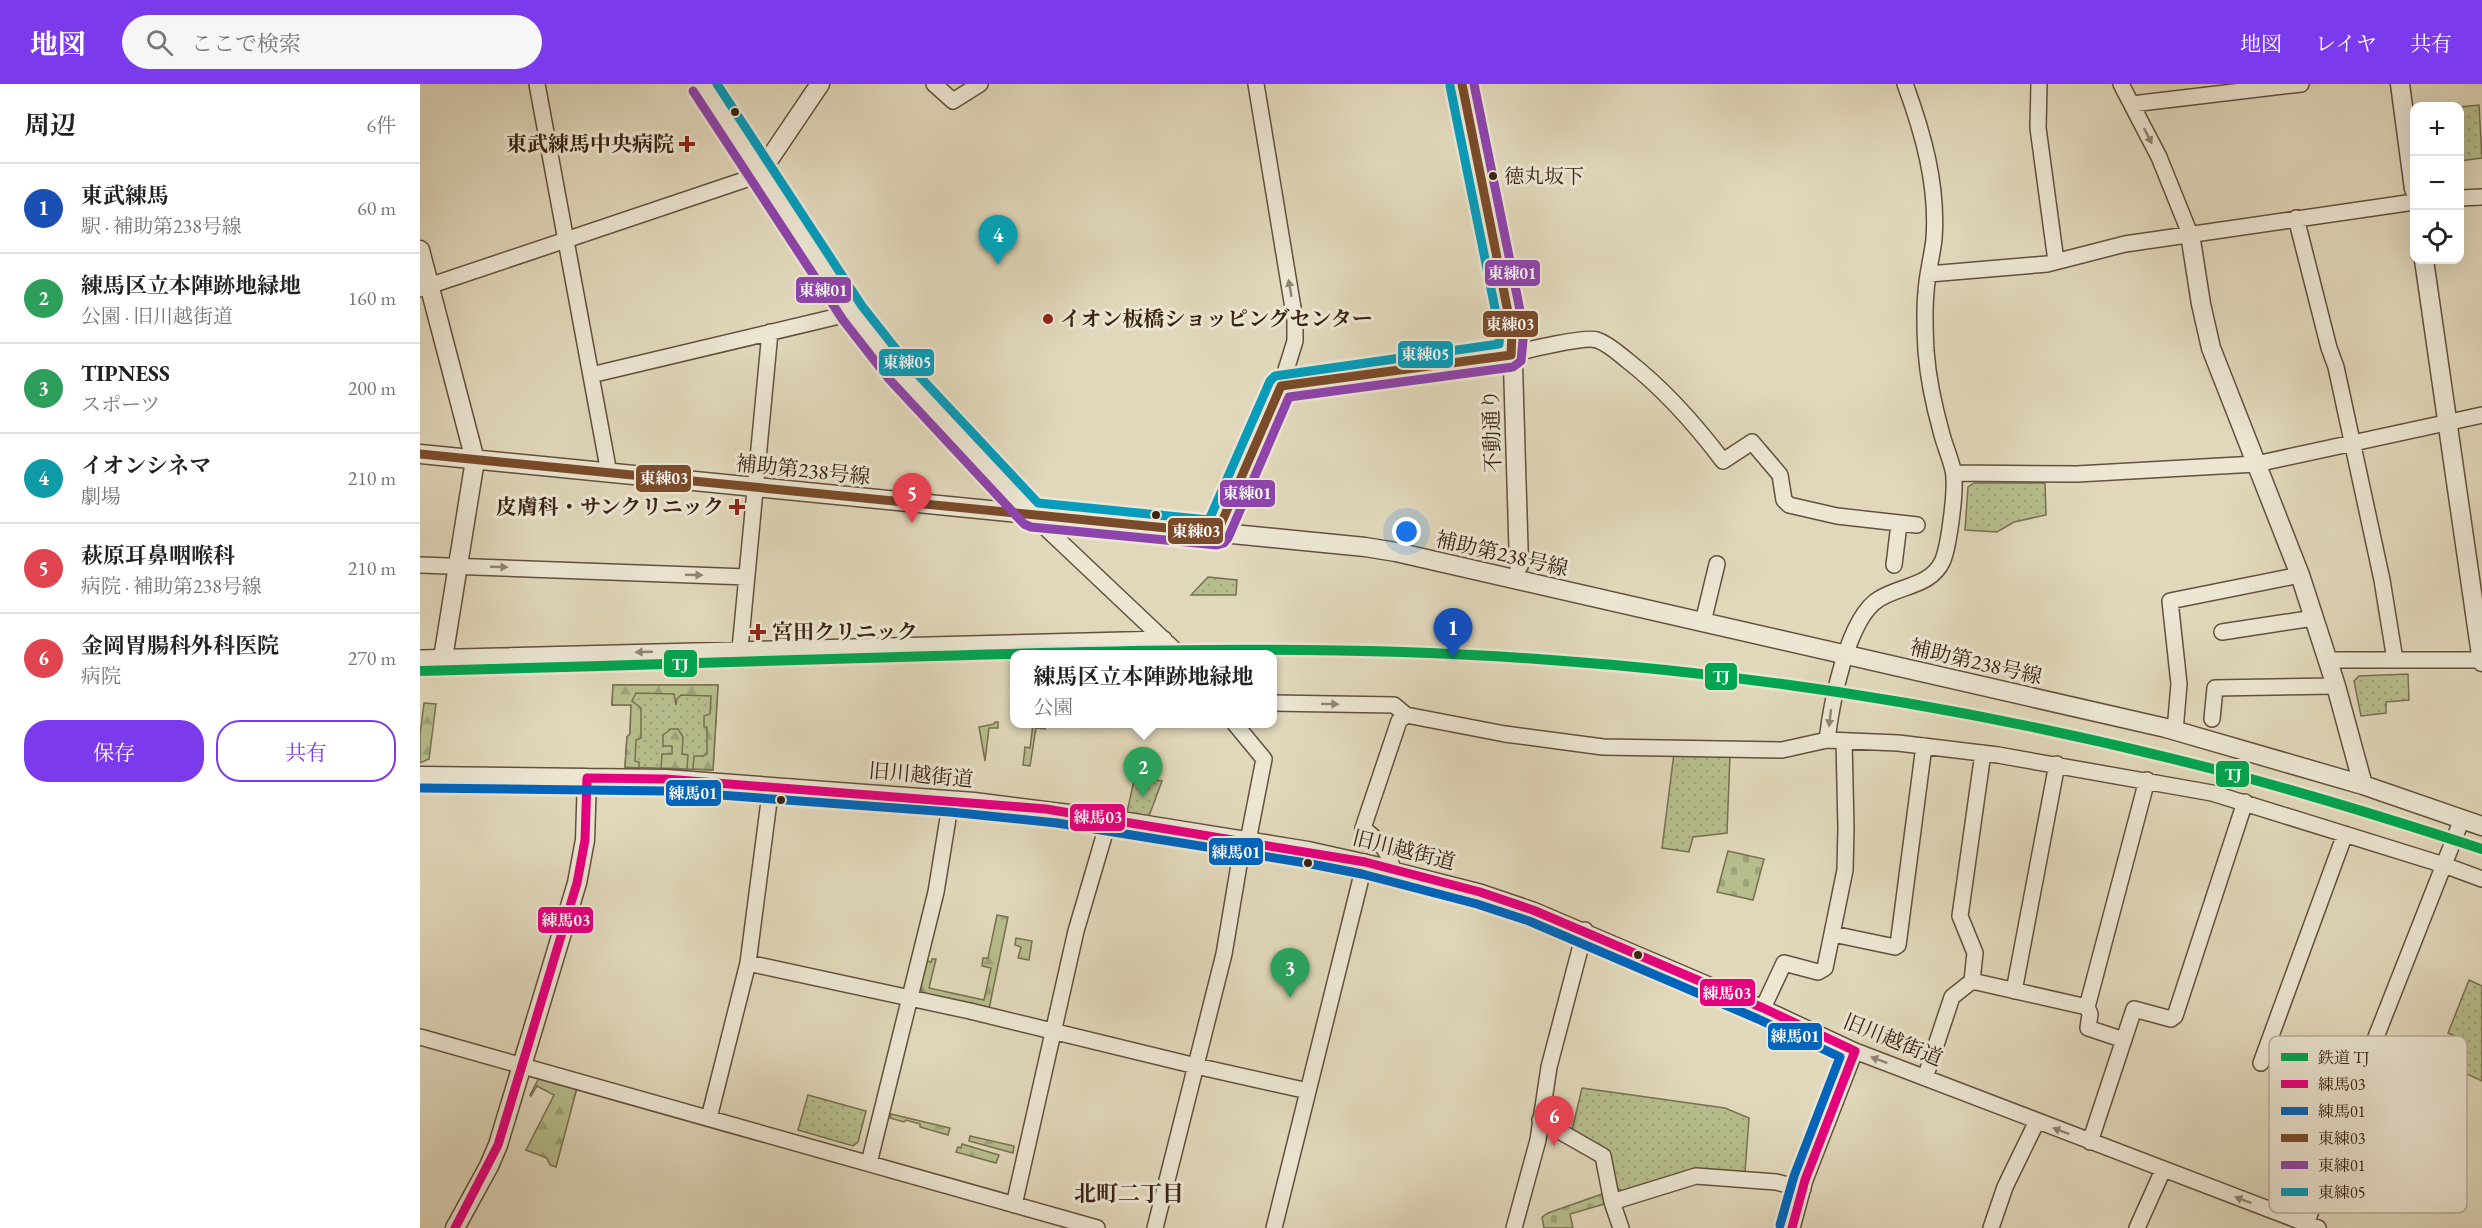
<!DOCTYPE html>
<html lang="ja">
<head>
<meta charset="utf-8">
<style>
	body { margin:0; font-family:"EB Garamond","Noto Serif JP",serif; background:#f6f6f6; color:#222 }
	.controls { position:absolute; right:18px; top:18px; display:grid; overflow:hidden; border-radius:12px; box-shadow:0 6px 24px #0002 }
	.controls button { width:54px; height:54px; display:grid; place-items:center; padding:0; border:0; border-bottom:2px solid #e0e0e0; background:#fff; color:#222; font:30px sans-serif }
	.you { position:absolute; left:987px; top:448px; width:21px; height:21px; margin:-15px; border:4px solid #fff; border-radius:50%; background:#1a73e8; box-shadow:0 0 0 9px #1a73e833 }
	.badge { display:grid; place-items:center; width:39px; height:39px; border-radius:50%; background:#7c3aed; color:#fff; font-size:20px; font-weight:700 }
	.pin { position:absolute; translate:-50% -50px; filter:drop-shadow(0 2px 3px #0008) }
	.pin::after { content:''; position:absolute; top:32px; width:21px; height:18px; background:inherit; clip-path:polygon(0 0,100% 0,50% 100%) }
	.popup { position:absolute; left:590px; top:566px; width:267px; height:78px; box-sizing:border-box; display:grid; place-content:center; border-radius:12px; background:#fff; filter:drop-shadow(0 2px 4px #0005); font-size:20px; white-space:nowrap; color:#767676 }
	.popup b { font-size:22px; color:#222 }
	.popup::after { content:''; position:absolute; left:50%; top:100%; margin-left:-12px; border:12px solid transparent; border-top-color:#fff }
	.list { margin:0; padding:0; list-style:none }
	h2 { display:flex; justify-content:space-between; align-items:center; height:78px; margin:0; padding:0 24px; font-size:26px }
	h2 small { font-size:20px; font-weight:400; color:#767676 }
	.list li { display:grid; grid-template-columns:39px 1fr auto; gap:18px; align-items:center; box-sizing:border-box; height:90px; padding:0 24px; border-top:2px solid #e0e0e0 }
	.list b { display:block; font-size:22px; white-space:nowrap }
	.list p { margin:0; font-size:20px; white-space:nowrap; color:#767676 }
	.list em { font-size:20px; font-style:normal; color:#767676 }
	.actions { display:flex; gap:12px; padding:18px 24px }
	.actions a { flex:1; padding:14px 0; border:2px solid #7c3aed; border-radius:24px; text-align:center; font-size:21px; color:#7c3aed }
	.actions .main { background:#7c3aed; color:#fff }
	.icon { flex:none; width:33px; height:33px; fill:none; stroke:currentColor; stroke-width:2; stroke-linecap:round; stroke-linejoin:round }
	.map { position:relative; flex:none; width:2062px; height:1144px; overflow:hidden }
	header { display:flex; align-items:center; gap:36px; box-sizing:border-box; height:84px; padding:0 30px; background:#7c3aed; color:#fff }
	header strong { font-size:28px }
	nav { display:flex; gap:33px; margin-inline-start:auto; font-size:21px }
	.search { width:420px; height:54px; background:#f6f6f6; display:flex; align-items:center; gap:15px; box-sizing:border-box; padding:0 21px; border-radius:33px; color:#767676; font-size:22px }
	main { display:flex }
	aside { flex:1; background:#fff }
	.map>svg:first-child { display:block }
	.grass { fill:url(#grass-dots); stroke:#787050; stroke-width:1.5 }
	.forest { fill:url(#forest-firs); stroke:#787050; stroke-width:1.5 }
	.cemetery { fill:url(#cemetery-stones); stroke:#787050; stroke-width:1.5 }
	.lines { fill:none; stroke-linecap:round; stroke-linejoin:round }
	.minor-casing { stroke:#63503d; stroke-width:18 }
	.tertiary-casing { stroke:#63503d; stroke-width:21 }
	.minor { stroke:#ece6d3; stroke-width:15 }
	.tertiary { stroke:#ece6d3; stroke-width:18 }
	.bus-1-casing { stroke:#ece6d3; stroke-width:14 }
	.bus-2-casing { stroke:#ece6d3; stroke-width:14 }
	.bus-3-casing { stroke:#ece6d3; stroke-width:14 }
	.bus-4-casing { stroke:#ece6d3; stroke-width:14 }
	.bus-5-casing { stroke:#ece6d3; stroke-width:14 }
	.bus-1 { stroke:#e5007d; stroke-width:9 }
	.bus-2 { stroke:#0065bd; stroke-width:9 }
	.bus-3 { stroke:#7a4b2a; stroke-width:9 }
	.bus-4 { stroke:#8e44ad; stroke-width:9 }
	.bus-5 { stroke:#069cbb; stroke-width:9 }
	.rail-1-casing { stroke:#ece6d3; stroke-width:15 }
	.rail-1 { stroke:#00a651; stroke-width:10 }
	.oneway { fill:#928473 }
	.bus-dot { fill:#392313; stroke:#ece6d3; stroke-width:2 }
	.poi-dot { fill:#8f2418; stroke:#ece6d3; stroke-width:2 }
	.labels { text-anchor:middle; stroke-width:6; stroke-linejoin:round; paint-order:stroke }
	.bus-label { font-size:20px; fill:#392313; stroke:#ece6d3; text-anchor:start }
	.poi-label { font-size:21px; font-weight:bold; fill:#392313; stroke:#ece6d3; text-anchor:end }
	.street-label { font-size:21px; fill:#392313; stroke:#ece6d3 }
	.neighbourhood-label { font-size:22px; font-weight:bold; fill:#392313; stroke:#ece6d3 }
	.key { fill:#ece6d3; stroke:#b6ac99; stroke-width:1.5 }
	.key-label { font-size:16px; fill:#392313 }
	.line-badge { stroke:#ece6d3; stroke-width:2 }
	.badge-label { font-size:16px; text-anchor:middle; font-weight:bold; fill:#fff }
</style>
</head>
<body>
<header>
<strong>地図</strong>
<div class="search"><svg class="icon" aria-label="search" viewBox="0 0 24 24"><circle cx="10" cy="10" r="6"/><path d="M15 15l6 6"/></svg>ここで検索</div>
<nav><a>地図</a><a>レイヤ</a><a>共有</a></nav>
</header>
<main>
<aside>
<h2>周辺<small>6件</small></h2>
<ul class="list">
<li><span class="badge" style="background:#1a4fb4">1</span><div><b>東武練馬</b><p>駅 · 補助第238号線</p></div><em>60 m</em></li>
<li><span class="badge" style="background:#2e9e5b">2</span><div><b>練馬区立本陣跡地緑地</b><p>公園 · 旧川越街道</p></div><em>160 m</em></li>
<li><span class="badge" style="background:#2e9e5b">3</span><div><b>TIPNESS</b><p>スポーツ</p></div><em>200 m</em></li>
<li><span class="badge" style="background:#0f9aa8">4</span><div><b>イオンシネマ</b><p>劇場</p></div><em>210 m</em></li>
<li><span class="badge" style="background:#e0444e">5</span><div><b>萩原耳鼻咽喉科</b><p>病院 · 補助第238号線</p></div><em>210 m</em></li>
<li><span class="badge" style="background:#e0444e">6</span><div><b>金岡胃腸科外科医院</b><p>病院</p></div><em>270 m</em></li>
</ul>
<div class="actions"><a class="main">保存</a><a>共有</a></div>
</aside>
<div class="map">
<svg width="2062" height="1144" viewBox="0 0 2062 1144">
	<defs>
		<pattern id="grass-dots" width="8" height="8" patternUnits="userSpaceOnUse" patternTransform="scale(1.5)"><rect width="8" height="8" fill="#b7be8d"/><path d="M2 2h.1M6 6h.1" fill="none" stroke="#9ea379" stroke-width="1.8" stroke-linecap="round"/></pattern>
		<pattern id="forest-firs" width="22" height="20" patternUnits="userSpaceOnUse" patternTransform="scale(1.5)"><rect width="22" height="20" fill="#b7be8d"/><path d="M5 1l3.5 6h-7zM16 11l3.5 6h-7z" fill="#9ea379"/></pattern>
		<pattern id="cemetery-stones" width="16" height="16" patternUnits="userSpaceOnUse" patternTransform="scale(1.5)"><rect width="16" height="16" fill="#b7be8d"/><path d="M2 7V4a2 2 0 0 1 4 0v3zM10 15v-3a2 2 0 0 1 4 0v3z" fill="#9ea379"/></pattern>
	</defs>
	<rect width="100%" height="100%" fill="#e1d8bb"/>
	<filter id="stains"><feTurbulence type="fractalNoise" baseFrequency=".00333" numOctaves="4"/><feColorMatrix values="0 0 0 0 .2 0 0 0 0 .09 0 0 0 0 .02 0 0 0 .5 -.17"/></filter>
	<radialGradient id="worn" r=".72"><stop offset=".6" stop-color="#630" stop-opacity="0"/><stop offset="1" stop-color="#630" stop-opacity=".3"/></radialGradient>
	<!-- grass -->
	<path class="grass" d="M2059,21L2062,74L2040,77V23Z
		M1554,399H1625L1626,431L1594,438L1577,448L1545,446L1548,403Z
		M788,493L817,496L816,511H771Z
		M1988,590L1989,616L1966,618V629L1941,632L1934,597L1939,592Z
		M193,601H298L293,686L205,683L207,653L210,650L211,621H192Z
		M1254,669L1310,670L1307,749L1273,753L1269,768L1242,764Z
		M715,692L742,697L729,732L707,728Z
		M2049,896L2062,902V997L2032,983L2042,955L2028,949Z
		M1162,1004L1305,1024L1329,1034L1325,1088L1275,1086L1202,1107L1196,1104L1189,1072L1152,1046Z
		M388,1011L446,1027L438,1058L433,1062L378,1046Z"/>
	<!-- forest -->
	<path class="forest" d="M193,601H298L293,686L273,685L274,672H283L287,670V643H284V632L290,630L291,612L261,611L257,615L256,621L254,610L216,609L212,617L221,624V654L216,656L215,677L219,678V684L205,683L207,653L210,650L211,621H192Z
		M4,619L16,620L9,675L0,679V651Z
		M575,638H578V644H569L565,677L559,643L574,640Z
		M613,640H626L625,645L616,644L610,682L603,681L605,663L610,664Z
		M251,645H258L263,653L262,670L268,671L267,685L241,684L242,670H252V662H243V651Z
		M577,831L588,833L569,925L503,909L498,901L504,880H506L507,877L511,878L512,875H516L509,904L564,916L571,884L562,882L563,874H568Z
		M596,854L612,857L609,876L598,874L601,863L595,861Z
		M119,994L157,1004L136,1083L130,1081L127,1074L106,1066L134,1011L117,1002L111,1012L110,1011Z
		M471,1030L530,1044L528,1051L500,1043V1040L486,1036L484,1038L470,1034Z
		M550,1052L594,1062L593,1069L549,1057Z
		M542,1060L579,1071L576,1079L536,1068L538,1063L541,1064Z"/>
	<!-- cemetery -->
	<path class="cemetery" d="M1308,767L1344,775L1333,816L1297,808Z
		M1185,1109L1188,1119L1150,1130L1153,1144H1124L1122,1133L1128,1129Z"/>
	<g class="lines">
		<!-- minor casing -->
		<g class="minor-casing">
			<path id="minor" d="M117,0L189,389
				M514,0L533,17L560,0
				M836,0L875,236V257L861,302
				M1619,0L1618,44L1636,177
				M1701,0L1739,73L1770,150
				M1712,20L1881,0
				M2040,114L2062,113
				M1876,134L1909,264L1916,283L1962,496L1975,576
				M1509,190L1627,180L1705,160L1994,118
				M0,205L330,94L339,88
				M1091,271C1105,266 1166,252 1177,256C1189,260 1199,270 1208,277C1245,306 1275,340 1303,377L1332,358L1360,391L1364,416L1369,421L1417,432L1497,441
				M171,291L432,229
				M1534,389L1657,390L1836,380L2062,331
				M612,431L759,570
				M0,481L327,493
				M1474,481L1479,440
				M1283,538L1297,480
				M1802,548L1894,534
				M320,565L350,248
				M0,574L744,555
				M1908,576H2062
				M852,619L974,621L986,631L1085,650L1183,663L1362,666L1407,656L1478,659L1578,671L1792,709L2024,781L2062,795
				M986,631L979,637L943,744C959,757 968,765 973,786L1060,808L1113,826L1343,924L1435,967L1898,1144
				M1792,635L1795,604L1916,602
				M815,640L844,675L828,757
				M1755,647L1759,600L1750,517L1880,491
				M1407,656C1411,622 1427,534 1459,515C1481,501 1511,503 1523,476C1529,460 1537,403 1533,386C1530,373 1524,360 1521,347C1514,322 1508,293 1506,267C1505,248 1504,228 1506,208C1507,190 1512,173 1514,155C1518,101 1503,49 1485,0
				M1413,850L1475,863L1478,861L1504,662
				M328,879L550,927L776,982L888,1007
				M1552,897L1667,923L1727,696
				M1594,907L1637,680
				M1667,923L1670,930L1668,944L1704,956
				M1343,924L1364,879L1398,888L1405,884L1425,786L1426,744L1424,657
				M0,953L677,1144
				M1841,979L1925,750
				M1505,994L1532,913L1552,897L1555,869L1540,832L1563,669
				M289,1034L328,879L351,702
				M1120,1036L1183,1072L1192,1118L1201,1144
				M1670,1058L1714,925L1751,935L1755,932L1825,718
				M449,1079L516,808L531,716
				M1192,1118L1276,1092L1356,1098L1383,1105
				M594,1121L656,847L689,735
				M1886,1140L1956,953L2042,735
				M735,1144L804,870L823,757
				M854,1144L945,778
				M1094,1144L1118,1056L1129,983L1165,846
				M1372,1144L1385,1096L1435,967
				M1571,1144L1585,1103L1617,1037
				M1717,1144L1743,1086"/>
		</g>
		<!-- tertiary casing -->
		<g class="tertiary-casing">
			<path id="tertiary" d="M283,0L432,229L478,287L612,431
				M1042,0L1092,248L1099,481
				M1980,0L1994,105
				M339,88L344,83L400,0
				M1770,150L1781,220L1791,264L1880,491L1916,602L1943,701
				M0,166L55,376L23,574
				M2004,176L2062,578
				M0,370L945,463L976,468L1746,644L1943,701L2062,742
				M797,449L861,302L1091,271
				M0,692L246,695L554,718L689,735L888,767L973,786
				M35,1144L69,1082L78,1061L157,799L165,756L167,694"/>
		</g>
		<!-- minor -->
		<use href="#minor" class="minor"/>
		<!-- tertiary -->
		<use href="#tertiary" class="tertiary"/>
		<!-- bus-1 casing -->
		<g class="bus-1-casing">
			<path id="bus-1" d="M35,1144L78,1061L157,799L165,756L167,694L246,695L626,725L945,778L1060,808L1113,826L1343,924L1435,967L1385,1096L1372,1144"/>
		</g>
		<!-- bus-2 casing -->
		<g class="bus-2-casing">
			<path id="bus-2" d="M0,704L245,707L530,728L637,739L886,779L942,790L1057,820L1109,837L1338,935L1420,973L1374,1092L1360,1141"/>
		</g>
		<!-- bus-3 casing -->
		<g class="bus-3-casing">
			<path id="bus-3" d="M0,370L797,449L861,302L1091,271L1092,248L1042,0"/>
		</g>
		<!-- bus-4 casing -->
		<g class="bus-4-casing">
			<path id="bus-4" d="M273,7L423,236L469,295L604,440L611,443L797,461L804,459L808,454L869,313L1093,283L1101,277L1104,246L1054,0"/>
		</g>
		<!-- bus-5 casing -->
		<g class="bus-5-casing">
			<path id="bus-5" d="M297,0L442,222L487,279L618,419L789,436L850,297L855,292L1079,260L1080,249L1030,2"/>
		</g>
		<!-- bus-1 -->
		<use href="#bus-1" class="bus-1"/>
		<!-- bus-2 -->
		<use href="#bus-2" class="bus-2"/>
		<!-- bus-3 -->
		<use href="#bus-3" class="bus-3"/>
		<!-- bus-4 -->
		<use href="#bus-4" class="bus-4"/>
		<!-- bus-5 -->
		<use href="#bus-5" class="bus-5"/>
		<!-- rail-1 casing -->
		<g class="rail-1-casing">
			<path id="rail-1" d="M0,587C171,582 342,578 513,572C719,566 925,560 1131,576C1356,592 1582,630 1801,687C1889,710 1976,737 2062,765"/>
		</g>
		<!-- rail-1 -->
		<use href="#rail-1" class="rail-1"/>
	</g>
	<!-- one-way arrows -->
	<defs><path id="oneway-solid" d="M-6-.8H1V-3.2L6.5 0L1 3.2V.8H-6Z" transform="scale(1.5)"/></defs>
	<g class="oneway">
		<use href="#oneway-solid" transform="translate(1728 52) rotate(63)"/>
		<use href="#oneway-solid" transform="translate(870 204) rotate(-100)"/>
		<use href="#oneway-solid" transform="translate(79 483) rotate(2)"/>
		<use href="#oneway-solid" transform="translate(274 491) rotate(2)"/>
		<use href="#oneway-solid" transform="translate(224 568) rotate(178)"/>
		<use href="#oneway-solid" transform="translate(910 620) rotate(1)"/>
		<use href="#oneway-solid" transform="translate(1410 634) rotate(97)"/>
		<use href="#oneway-solid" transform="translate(1459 976) rotate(-159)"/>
		<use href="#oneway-solid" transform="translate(1641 1047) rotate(-159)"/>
		<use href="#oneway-solid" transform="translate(1823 1116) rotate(-159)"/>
	</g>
	<!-- markers -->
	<g class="bus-dot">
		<circle cx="315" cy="28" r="5"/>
		<circle cx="1073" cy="92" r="5"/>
		<circle cx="736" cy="431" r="5"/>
		<circle cx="361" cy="716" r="5"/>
		<circle cx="888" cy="779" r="5"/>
		<circle cx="1218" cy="871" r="5"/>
	</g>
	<g class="poi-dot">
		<path d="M264 51h6v6h6v6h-6v6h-6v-6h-6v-6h6z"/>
		<circle cx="628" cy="235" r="6"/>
		<path d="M314 414h6v6h6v6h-6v6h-6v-6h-6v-6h6z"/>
		<path d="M335 539h6v6h6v6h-6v6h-6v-6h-6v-6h6z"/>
	</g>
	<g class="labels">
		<!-- bus labels -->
		<g class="bus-label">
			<text x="1084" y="99">徳丸坂下</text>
		</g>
		<!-- poi labels -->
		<g class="poi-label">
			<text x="254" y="67">東武練馬中央病院</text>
			<text x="640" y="242" text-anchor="start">イオン板橋ショッピングセンター</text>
			<text x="304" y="430">皮膚科・サンクリニック</text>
			<text x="352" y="555" text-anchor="start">宮田クリニック</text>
		</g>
		<!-- street labels -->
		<g class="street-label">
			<text transform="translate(1072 347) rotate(-92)" y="7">不動通り</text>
			<text transform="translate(383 386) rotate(6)" y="7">補助第238号線</text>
			<text transform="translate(1082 470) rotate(13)" y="7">補助第238号線</text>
			<text transform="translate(1556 578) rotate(13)" y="7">補助第238号線</text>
			<text transform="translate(501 691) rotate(5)" y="7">旧川越街道</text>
			<text transform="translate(984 766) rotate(14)" y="7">旧川越街道</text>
			<text transform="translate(1473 956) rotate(22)" y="7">旧川越街道</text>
		</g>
		<!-- neighbourhood labels -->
		<g class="neighbourhood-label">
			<text x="709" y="1117">北町二丁目</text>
		</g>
	</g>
	<!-- legend -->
	<rect x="1849" y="952" width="198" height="177" rx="9" class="key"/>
	<rect x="1861" y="969" width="27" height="8" fill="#00a651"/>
	<rect x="1861" y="996" width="27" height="8" fill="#e5007d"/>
	<rect x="1861" y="1023" width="27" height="8" fill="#0065bd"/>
	<rect x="1861" y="1050" width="27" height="8" fill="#7a4b2a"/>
	<rect x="1861" y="1077" width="27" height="8" fill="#8e44ad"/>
	<rect x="1861" y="1104" width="27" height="8" fill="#069cbb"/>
	<g class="key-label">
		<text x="1898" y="979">鉄道 TJ</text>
		<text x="1898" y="1006">練馬03</text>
		<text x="1898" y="1033">練馬01</text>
		<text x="1898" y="1060">東練03</text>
		<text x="1898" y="1087">東練01</text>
		<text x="1898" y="1114">東練05</text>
	</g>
	<g class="line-badge">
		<rect x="1064" y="175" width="57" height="28" rx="6" fill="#8e44ad"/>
		<rect x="375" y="192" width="57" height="28" rx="6" fill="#8e44ad"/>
		<rect x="1062" y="226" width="57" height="28" rx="6" fill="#7a4b2a"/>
		<rect x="977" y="256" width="57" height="29" rx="6" fill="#069cbb"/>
		<rect x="458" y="264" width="57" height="29" rx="6" fill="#069cbb"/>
		<rect x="215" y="380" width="57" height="29" rx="6" fill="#7a4b2a"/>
		<rect x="799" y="395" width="57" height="29" rx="6" fill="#8e44ad"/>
		<rect x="747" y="433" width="57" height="28" rx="6" fill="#7a4b2a"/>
		<rect x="243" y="565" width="35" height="29" rx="6" fill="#00a651"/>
		<rect x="1284" y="578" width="34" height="29" rx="6" fill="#00a651"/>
		<rect x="1795" y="676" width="35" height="28" rx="6" fill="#00a651"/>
		<rect x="245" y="695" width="57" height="28" rx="6" fill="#0065bd"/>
		<rect x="649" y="719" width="57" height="29" rx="6" fill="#e5007d"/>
		<rect x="788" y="753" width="56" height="29" rx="6" fill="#0065bd"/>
		<rect x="117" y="822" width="57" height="28" rx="6" fill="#e5007d"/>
		<rect x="1279" y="894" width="57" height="29" rx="6" fill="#e5007d"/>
		<rect x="1347" y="938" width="56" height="29" rx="6" fill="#0065bd"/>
	</g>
	<g class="badge-label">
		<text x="1092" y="195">東練01</text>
		<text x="403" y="212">東練01</text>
		<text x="1090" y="246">東練03</text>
		<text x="1005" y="276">東練05</text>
		<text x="487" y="284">東練05</text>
		<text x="244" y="400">東練03</text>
		<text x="827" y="415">東練01</text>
		<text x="776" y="453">東練03</text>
		<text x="260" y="586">TJ</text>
		<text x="1301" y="598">TJ</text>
		<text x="1813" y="696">TJ</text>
		<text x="273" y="715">練馬01</text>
		<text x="678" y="739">練馬03</text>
		<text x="816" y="774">練馬01</text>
		<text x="146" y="842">練馬03</text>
		<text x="1307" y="915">練馬03</text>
		<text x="1375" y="958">練馬01</text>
	</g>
	<rect width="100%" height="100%" filter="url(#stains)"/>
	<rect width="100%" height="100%" fill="url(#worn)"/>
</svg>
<div class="controls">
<button>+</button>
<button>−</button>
<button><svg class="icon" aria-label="locate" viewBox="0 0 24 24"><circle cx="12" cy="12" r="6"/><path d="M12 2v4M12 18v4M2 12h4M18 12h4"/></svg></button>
</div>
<div class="you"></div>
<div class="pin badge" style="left:1033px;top:574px;background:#1a4fb4">1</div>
<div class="pin badge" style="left:723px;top:713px;background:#2e9e5b">2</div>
<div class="popup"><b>練馬区立本陣跡地緑地</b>公園</div>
<div class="pin badge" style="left:870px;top:914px;background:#2e9e5b">3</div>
<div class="pin badge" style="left:578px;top:181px;background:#0f9aa8">4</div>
<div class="pin badge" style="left:492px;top:439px;background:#e0444e">5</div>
<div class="pin badge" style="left:1134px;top:1062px;background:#e0444e">6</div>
</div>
</main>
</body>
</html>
